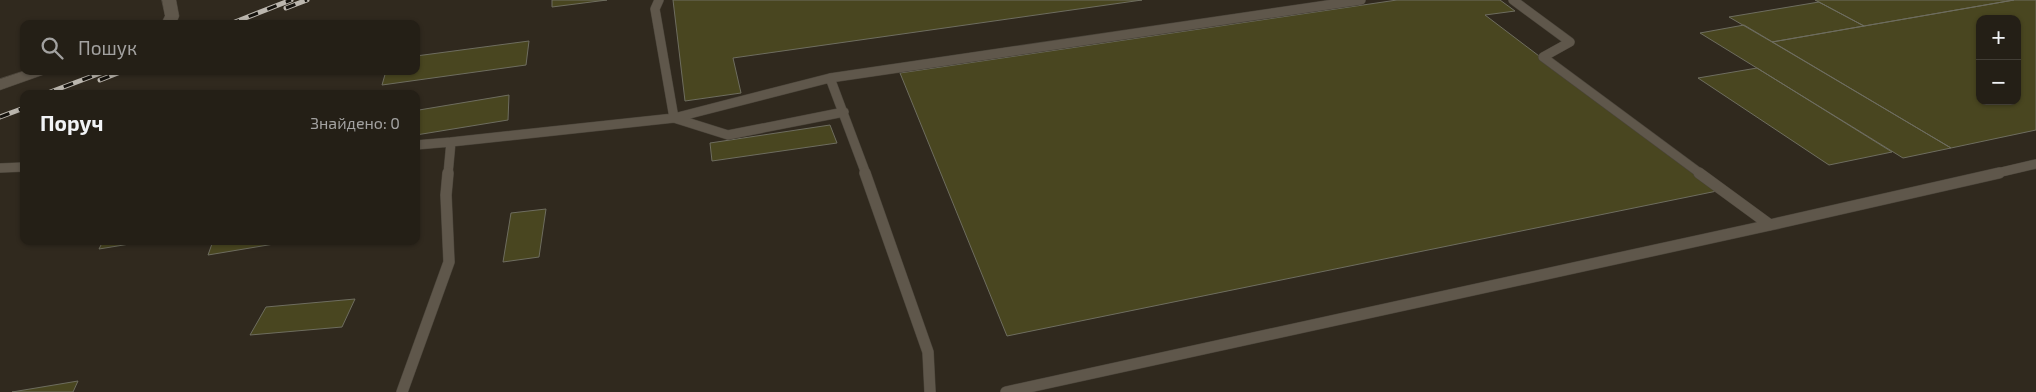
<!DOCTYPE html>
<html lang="uk">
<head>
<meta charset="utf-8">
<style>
	body { margin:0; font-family:"Exo 2",sans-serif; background:#2c271f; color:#f1f3f6 }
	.controls { position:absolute; right:15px; top:15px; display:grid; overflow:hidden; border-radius:10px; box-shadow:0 1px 4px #0004 }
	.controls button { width:45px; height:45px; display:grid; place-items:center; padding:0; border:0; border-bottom:1px solid #413d35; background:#241f16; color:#f1f3f6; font:25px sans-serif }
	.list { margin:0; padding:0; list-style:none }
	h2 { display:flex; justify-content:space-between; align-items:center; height:65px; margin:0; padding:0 20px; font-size:21px }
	h2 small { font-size:16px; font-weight:400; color:#a3a2a1 }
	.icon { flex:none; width:28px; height:28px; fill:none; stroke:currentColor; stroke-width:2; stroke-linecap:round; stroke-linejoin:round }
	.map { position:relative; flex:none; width:2036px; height:392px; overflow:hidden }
	.search { position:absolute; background:#241f16; box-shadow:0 1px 4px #0004; left:20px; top:20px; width:400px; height:55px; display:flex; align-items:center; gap:12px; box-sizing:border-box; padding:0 18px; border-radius:10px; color:#a3a2a1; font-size:19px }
	.panel { position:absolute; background:#241f16; box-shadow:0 1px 4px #0004; left:20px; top:90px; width:400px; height:155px; border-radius:10px }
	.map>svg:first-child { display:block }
	.building { fill:#494620; stroke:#6e6d5f; fill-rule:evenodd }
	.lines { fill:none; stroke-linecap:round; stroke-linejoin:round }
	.service-far1-casing { stroke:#4a443a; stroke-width:10 }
	.service-casing { stroke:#4a443a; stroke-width:12 }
	.minor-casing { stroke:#4a443a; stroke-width:1 }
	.service-far1 { stroke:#5f574b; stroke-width:9 }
	.service { stroke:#5f574b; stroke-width:11 }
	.minor { fill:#5f574b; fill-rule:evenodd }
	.rail-casing { stroke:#bbb6ae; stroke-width:5 }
	.rail { stroke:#15120d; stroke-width:3; stroke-dasharray:10; stroke-linecap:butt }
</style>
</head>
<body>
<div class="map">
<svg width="2036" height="392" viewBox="0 0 2036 392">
	<rect width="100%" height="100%" fill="#30291e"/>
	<!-- building -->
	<path class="building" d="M552,0H607L552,7Z
		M673,0H1142L733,58L741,93L685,101Z
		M1397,0H1500L1515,11L1485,15L1717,191L1007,336L900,73Z
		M1815,0H2014L1864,26Z
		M2014,0H2036V130L1951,148L1772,42ZM1980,19H2017V101H1980Z
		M1819,2L1864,26L1772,42L1729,17Z
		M1744,25L1951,148L1903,158L1700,33Z
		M529,41L526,65L382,85L386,71H416V56Z
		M1757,68L1892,152L1829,165L1698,78Z
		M509,95L508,120L416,135L419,110Z
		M830,125L837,143L712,161L710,143Z
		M546,209L539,257L503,262L511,213Z
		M103,241H148L99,249Z
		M213,241H292L208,255Z
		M355,299L342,327L250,335L266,307Z
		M78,381L73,392H12Z"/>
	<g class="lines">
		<!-- service-far1 casing -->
		<g class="service-far1-casing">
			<path id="service-far1" d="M659,0L655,9L674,118L728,135L844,112
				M1513,0L1570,42L1543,57L1701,174
				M830,78L866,174
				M416,145L451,142
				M0,168L24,167
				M448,174L451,142L674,118L830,78L1361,0
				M1993,174L2036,164"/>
		</g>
		<!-- service casing -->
		<g class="service-casing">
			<path id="service" d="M865,173L928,352L930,392
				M1699,173L1770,225
				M402,392L449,262L446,195L448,173
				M1006,392L1770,225L1999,173"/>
		</g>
		<!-- minor casing -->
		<g class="minor-casing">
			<path id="minor" d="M162,0H176L179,16L176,24H161L165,16Z
				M24,71H47L45,74L0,90V79Z"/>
		</g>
		<!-- service-far1 -->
		<use href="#service-far1" class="service-far1"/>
		<!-- service -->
		<use href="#service" class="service"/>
		<!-- minor -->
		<use href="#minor" class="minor"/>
		<!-- rail casing -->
		<g class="rail-casing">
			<path id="rail" d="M286,8L307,0
				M230,24L291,0
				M100,80L123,71
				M45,94L106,71
				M0,117L24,108"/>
		</g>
		<!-- rail -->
		<use href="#rail" class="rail"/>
	</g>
</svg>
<div class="controls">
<button>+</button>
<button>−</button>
</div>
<div class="search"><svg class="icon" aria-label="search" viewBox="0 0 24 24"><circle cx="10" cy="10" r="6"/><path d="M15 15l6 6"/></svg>Пошук</div>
<section class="panel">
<h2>Поруч<small>Знайдено: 0</small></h2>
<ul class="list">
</ul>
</section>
</div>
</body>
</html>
